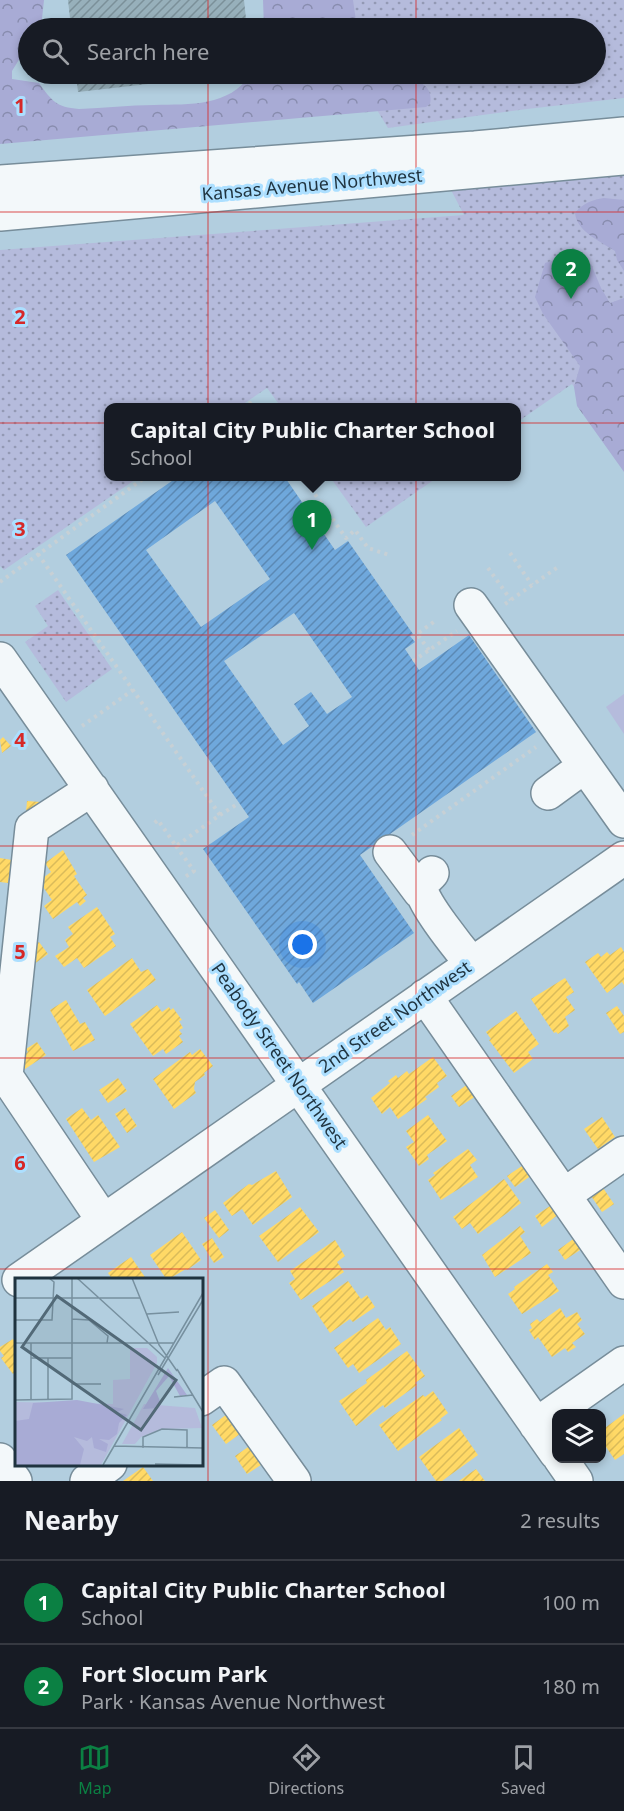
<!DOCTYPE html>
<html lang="en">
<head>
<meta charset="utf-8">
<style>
	body { margin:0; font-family:"Noto Sans",sans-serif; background:#20242c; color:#f1f3f6 }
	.controls { position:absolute; right:18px; bottom:18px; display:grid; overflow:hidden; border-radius:12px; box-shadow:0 3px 9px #0003 }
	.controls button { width:54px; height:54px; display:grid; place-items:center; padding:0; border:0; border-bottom:2px solid #363941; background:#171b24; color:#f1f3f6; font:30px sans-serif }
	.you { position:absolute; left:303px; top:945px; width:21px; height:21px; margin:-15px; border:4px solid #fff; border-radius:50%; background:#1a73e8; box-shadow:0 0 0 9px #1a73e833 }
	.badge { display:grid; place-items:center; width:39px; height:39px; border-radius:50%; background:#0b8043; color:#fff; font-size:20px; font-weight:700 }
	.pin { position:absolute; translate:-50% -50px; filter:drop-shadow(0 2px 3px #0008) }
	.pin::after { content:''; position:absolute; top:32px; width:21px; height:18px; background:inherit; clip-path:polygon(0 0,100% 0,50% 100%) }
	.popup { position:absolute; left:104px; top:403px; width:417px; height:78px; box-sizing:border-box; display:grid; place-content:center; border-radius:12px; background:#171b24; filter:drop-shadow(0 2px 4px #0005); font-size:20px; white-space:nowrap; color:#9ea1a6 }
	.popup b { font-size:22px; color:#f1f3f6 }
	.popup::after { content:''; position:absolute; left:50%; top:100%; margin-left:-12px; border:12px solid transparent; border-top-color:#171b24 }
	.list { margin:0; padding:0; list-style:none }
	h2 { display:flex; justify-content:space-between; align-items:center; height:78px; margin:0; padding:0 24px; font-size:26px }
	h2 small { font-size:20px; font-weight:400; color:#9ea1a6 }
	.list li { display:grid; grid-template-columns:39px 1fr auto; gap:18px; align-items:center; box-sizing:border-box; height:84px; padding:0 24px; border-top:2px solid #363941 }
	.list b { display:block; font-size:22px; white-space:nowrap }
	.list p { margin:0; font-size:20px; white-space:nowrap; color:#9ea1a6 }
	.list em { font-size:20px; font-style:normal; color:#9ea1a6 }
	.icon { flex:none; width:33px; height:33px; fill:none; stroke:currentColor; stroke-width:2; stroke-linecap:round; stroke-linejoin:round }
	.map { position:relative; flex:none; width:624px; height:1481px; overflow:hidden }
	.search { position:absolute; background:#171b24; box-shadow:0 3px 9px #0003; left:18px; right:18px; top:18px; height:66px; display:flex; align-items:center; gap:15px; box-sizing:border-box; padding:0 21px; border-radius:33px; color:#9ea1a6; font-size:22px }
	.sheet { height:246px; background:#171b24 }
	nav { display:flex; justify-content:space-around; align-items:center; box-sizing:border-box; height:84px; border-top:2px solid #363941; background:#171b24; font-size:16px; color:#9ea1a6 }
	nav a { display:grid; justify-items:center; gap:3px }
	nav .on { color:#0b8043 }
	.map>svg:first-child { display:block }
	.grass { fill:url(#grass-dots) }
	.forest { fill:url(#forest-crowns) }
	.garden { fill:#b5bbdc }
	.homes { fill:url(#homes-hatch) }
	.schools { fill:url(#schools-hatch); fill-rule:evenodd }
	.building { fill:url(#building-hatch) }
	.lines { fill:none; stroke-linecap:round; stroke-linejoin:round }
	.minor-casing { stroke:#778d9a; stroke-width:36 }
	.path { stroke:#c7d0d5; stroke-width:4; stroke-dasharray:3 4.5; stroke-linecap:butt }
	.minor { stroke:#f3f8fa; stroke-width:33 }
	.grid { fill:none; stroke:#d62828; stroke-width:1.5; stroke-opacity:0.55 }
	.labels { text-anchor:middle; stroke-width:6; stroke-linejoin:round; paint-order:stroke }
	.street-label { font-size:18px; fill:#1f333f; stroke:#acdfff }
	.inset-road { fill:none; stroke:#77909f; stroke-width:1.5 }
	.view { fill:#526977; fill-opacity:0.15; stroke:#526977; stroke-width:3 }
	.inset-edge { fill:none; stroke:#1f333f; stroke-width:3 }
	.grid-label { font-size:20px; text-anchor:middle; font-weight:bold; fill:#d62828; stroke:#acdfff; stroke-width:6; stroke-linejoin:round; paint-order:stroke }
</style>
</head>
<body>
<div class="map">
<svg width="624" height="1481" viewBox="0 0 624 1481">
	<defs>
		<pattern id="grass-dots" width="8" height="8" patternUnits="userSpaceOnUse" patternTransform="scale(1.5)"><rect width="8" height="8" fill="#b5bbdc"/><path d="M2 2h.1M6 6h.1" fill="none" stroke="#9399b4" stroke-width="1.8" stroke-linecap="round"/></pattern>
		<pattern id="forest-crowns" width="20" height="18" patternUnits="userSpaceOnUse" patternTransform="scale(1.5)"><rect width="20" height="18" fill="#a8abd5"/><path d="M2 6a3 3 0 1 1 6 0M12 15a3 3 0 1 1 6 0" fill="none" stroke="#888cae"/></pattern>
		<pattern id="homes-hatch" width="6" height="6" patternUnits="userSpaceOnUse" patternTransform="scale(1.5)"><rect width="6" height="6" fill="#ffd966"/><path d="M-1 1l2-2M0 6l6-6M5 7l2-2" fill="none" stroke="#dabb5a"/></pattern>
		<pattern id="schools-hatch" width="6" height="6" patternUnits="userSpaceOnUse" patternTransform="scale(1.5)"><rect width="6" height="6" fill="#6fa8dc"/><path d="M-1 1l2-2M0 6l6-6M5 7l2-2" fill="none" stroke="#5b89b4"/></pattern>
		<pattern id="building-hatch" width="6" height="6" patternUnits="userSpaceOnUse" patternTransform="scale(1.5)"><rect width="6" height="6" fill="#97b0bb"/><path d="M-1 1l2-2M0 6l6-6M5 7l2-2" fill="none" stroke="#7b9099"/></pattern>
	</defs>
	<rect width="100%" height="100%" fill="#b2cedf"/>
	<!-- grass -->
	<path class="grass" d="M312,0H624V98L527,109L388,128L355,74H596V28H329Z
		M624,175V464L572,384L516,423V408L281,407L267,388L239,407L108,408V476L139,477L4,570L0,566V250L464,215L450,188Z
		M330,477H438L366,527Z
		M58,590L112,669L66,702L25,642L48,626L35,606Z"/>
	<!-- forest -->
	<path class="forest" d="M0,0H44L41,28H28V45L12,71V79L39,83C52,101 56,107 79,109C104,108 129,105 154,105C190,104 229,107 251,74H380C396,79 436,75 430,104L426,107L0,144Z
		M263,0H353L357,28H264Z
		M604,198L624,200V271L617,260L615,251C600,241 577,232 575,213C583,203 592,200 604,198Z
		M569,255L591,264L601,288L610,303L624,298V472L577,406L574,387L580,366L543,314L535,297L545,263Z"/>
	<!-- garden -->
	<path class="garden" d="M624,694V734L606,707Z"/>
	<!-- homes -->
	<path class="homes" d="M3,737L11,746L2,753L0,740Z
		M27,801L41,802L26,812Z
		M63,850L77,874L74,876L87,895L83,898L86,901L80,906L77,902L53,919L44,906L52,900L39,881L51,872L45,863Z
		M0,858L12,860L8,883L0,882Z
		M97,907L115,934L110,937L116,946L84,968L77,958L64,967L55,956L69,947L65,940L73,934L68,927Z
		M39,942L48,954L30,967L21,955Z
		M621,947L624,952V985L622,982L607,993L585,962L598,953L601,957L607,952L610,955Z
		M132,958L141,972L148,969L156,980L105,1016L87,990Z
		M565,978L574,992L566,997L575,1010L565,1017L569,1026L558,1034L556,1032L554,1033L531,999Z
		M66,1000L80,1024L85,1022L95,1040L73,1051L50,1010Z
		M157,1005L162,1012L169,1007L171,1010L173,1008L182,1020L179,1021L183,1028L179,1030L182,1034L179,1036L183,1042L166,1054L163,1049L153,1056L130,1024Z
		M617,1006L624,1016V1032L620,1034L606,1013Z
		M516,1011L539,1044L528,1052L533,1059L514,1073L489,1040L491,1039L486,1032Z
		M37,1042L46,1055L25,1069L18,1059L28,1052L26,1049Z
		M200,1049L213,1066L204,1073L205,1075L195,1082L194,1089L196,1093L174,1109L153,1079L190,1052L192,1055Z
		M433,1057L447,1076L437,1083L439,1087L425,1097L427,1099L398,1119L390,1107L382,1114L371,1098L390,1083L388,1081L396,1075L398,1078L407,1071L409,1074Z
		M118,1078L127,1091L108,1103L99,1090Z
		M468,1084L476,1096L459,1107L451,1096Z
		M82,1108L91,1120L98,1115L120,1147L94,1162L66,1119Z
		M125,1108L137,1126L127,1133L115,1114Z
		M428,1115L447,1141L427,1155L429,1159L419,1166L406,1147L414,1142L406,1131Z
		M602,1117L615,1137L598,1149L584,1129Z
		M468,1149L477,1160L470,1165L478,1177L441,1200L428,1180L435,1175L433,1173Z
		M525,1164L532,1175L515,1187L507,1176Z
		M276,1171L292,1197L253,1225L242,1209L232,1216L223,1203L249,1184L252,1185Z
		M504,1179L521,1203L478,1234L470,1223L462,1229L453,1217Z
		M601,1185L614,1204L602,1212L589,1193Z
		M553,1204L559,1214L542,1227L535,1216Z
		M300,1207L319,1232L278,1262L259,1236Z
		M215,1210L229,1230L219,1238L204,1218Z
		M520,1226L525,1232L520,1236L531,1253L495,1277L482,1255Z
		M182,1232L201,1260L187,1270L186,1269L167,1280L150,1255Z
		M576,1237L583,1248L565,1260L558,1250Z
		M212,1238L224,1257L214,1263L202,1244Z
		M335,1240L345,1256L337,1262L344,1272L301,1300L289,1283L295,1279L290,1271Z
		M131,1257L147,1280H113L108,1273Z
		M547,1264L553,1272L548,1275L559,1291L522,1314L508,1294L515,1289L514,1287Z
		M348,1281L361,1299L367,1295L375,1307L353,1322L350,1319L330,1333L312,1306Z
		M560,1308L566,1318L577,1312L582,1320L577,1324L585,1334L572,1343L576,1347L568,1352L565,1348L552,1357L538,1337L535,1340L529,1330L532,1328L530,1324L537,1319L540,1322Z
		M378,1318L386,1330L390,1327L401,1344L359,1373L353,1364L348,1368L334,1348Z
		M13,1339L16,1344V1371L13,1374L1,1358L4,1356L0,1351V1347Z
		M407,1351L425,1376L415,1383L417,1385L385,1408L383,1405L356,1426L339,1401L367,1383L366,1380Z
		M433,1391L448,1413L440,1419L442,1420L398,1451L379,1425L423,1395L425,1397Z
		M230,1412L244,1431L226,1444L212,1425Z
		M624,1414V1454L615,1460L602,1441V1430Z
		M459,1428L478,1455L442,1481H436L419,1457Z
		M254,1443L267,1461L247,1474L235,1456Z
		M143,1467L153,1481H123Z
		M476,1469L485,1481H459Z"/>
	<!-- schools -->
	<path class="schools" d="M179,476H284L335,550L348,541L413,634L410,636L415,642L405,649L419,670L469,635L536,732L360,855L414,933L313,1003L299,982L297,984L203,849L249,817L66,555ZM215,501L270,579L201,627L146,550ZM294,613L352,697L327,714L311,692L294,704L309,726L283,745L224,661Z"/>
	<!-- building -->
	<path class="building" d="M68,0H244L247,28H71Z
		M76,74H227V75L78,92Z"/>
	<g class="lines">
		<!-- minor casing -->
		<g class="minor-casing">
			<path id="minor" d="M0,182L475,148L624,134
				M0,214L624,158
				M471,605L624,821
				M0,659L556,1453
				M92,789L32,828L6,1076L103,1220
				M548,793L585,766
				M390,852L420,892
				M432,873C428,878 421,882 421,888C420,900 462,952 472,964
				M425,996L624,1282
				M564,1195L624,1153
				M19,1280L624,858
				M201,1399L224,1383L294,1481
				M536,1425L624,1363
				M560,1458L576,1481
				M0,1460L15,1481
				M87,1481L110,1464"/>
		</g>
		<!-- path -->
		<path class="path" d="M243,408L250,403L253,408
			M302,476L346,538L355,530L368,548L389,555
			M510,553L532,585
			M38,554L220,815L176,846L158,820L152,825
			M488,568L511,600
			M0,582L147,476
			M505,604L558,567
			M429,650L417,634L435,621
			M413,661L457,631
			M82,726L133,690
			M220,815L239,803
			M412,835L536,747
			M176,846L194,871L185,877"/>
		<!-- minor -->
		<use href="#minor" class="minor"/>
	</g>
	<!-- grid -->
	<path class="grid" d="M208,0V28M416,0V28M208,74V1481M416,74V1481M0,212H624M0,423H624M0,635H624M0,846H624M0,1058H624M0,1269H624"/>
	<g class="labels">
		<!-- street labels -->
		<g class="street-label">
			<text transform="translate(312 185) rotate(-5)" y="6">Kansas Avenue Northwest</text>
			<text transform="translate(395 1017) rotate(-35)" y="6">2nd Street Northwest</text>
			<text transform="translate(279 1056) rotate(55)" y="6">Peabody Street Northwest</text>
		</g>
	</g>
	<!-- overview -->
	<g transform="translate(15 1278)">
		<rect width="188" height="188" fill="#b2cedf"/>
		<path d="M115,70H132L142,79V85L86,187H0V124L98,126V102L115,101ZM129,126L180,130L187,150L146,151L126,159L120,166H107Z" fill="#b5bbdc"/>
		<path d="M153,90L172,117L165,118L154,98L141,113L146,126L143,130L128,131ZM62,122L109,131L102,134L112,137L104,145L102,156L94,162L84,161L93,166L91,174L79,170L77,159L72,163L59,159L69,171L65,187H0V143L14,141L18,125Z" fill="#a8abd5"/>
		<path class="inset-road" d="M62,0L150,80M117,0L144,67L162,93M0,20H125M132,36L164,34M57,41L74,42L93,58L92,65M0,42H37L39,4L34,0M0,65H159M16,65V122M16,80H57M33,80V122M162,91L188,134M143,97L188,22M57,106H86M159,119L178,117M0,122L57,121V0M99,168L188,170M128,170V159L147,151L172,152V170M140,186L187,187M88,187L188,15"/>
		<path class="view" d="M42,18L161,102L126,152L7,69Z"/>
		<rect width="188" height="188" class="inset-edge"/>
	</g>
	<g class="grid-label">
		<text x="20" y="113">1</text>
		<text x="20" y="324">2</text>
		<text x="20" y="536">3</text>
		<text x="20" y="747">4</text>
		<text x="20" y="959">5</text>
		<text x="20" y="1170">6</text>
	</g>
</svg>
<div class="controls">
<button><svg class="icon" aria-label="layers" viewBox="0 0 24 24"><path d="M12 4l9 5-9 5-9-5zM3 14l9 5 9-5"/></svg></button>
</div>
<div class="you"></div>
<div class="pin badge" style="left:312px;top:550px">1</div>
<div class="popup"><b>Capital City Public Charter School</b>School</div>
<div class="pin badge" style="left:571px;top:299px">2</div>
<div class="search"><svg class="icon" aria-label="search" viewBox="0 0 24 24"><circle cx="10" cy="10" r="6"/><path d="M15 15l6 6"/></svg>Search here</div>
</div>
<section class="sheet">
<h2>Nearby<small>2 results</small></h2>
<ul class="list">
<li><span class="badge">1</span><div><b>Capital City Public Charter School</b><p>School</p></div><em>100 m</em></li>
<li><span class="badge">2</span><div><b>Fort Slocum Park</b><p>Park · Kansas Avenue Northwest</p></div><em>180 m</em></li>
</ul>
</section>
<nav>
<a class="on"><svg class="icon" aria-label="map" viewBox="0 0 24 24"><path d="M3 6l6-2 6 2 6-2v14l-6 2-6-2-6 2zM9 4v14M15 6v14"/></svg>Map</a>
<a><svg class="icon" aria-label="directions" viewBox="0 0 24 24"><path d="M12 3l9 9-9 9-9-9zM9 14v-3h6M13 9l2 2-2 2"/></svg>Directions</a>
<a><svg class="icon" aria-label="saved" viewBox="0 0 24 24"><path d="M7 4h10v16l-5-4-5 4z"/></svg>Saved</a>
</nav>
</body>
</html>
